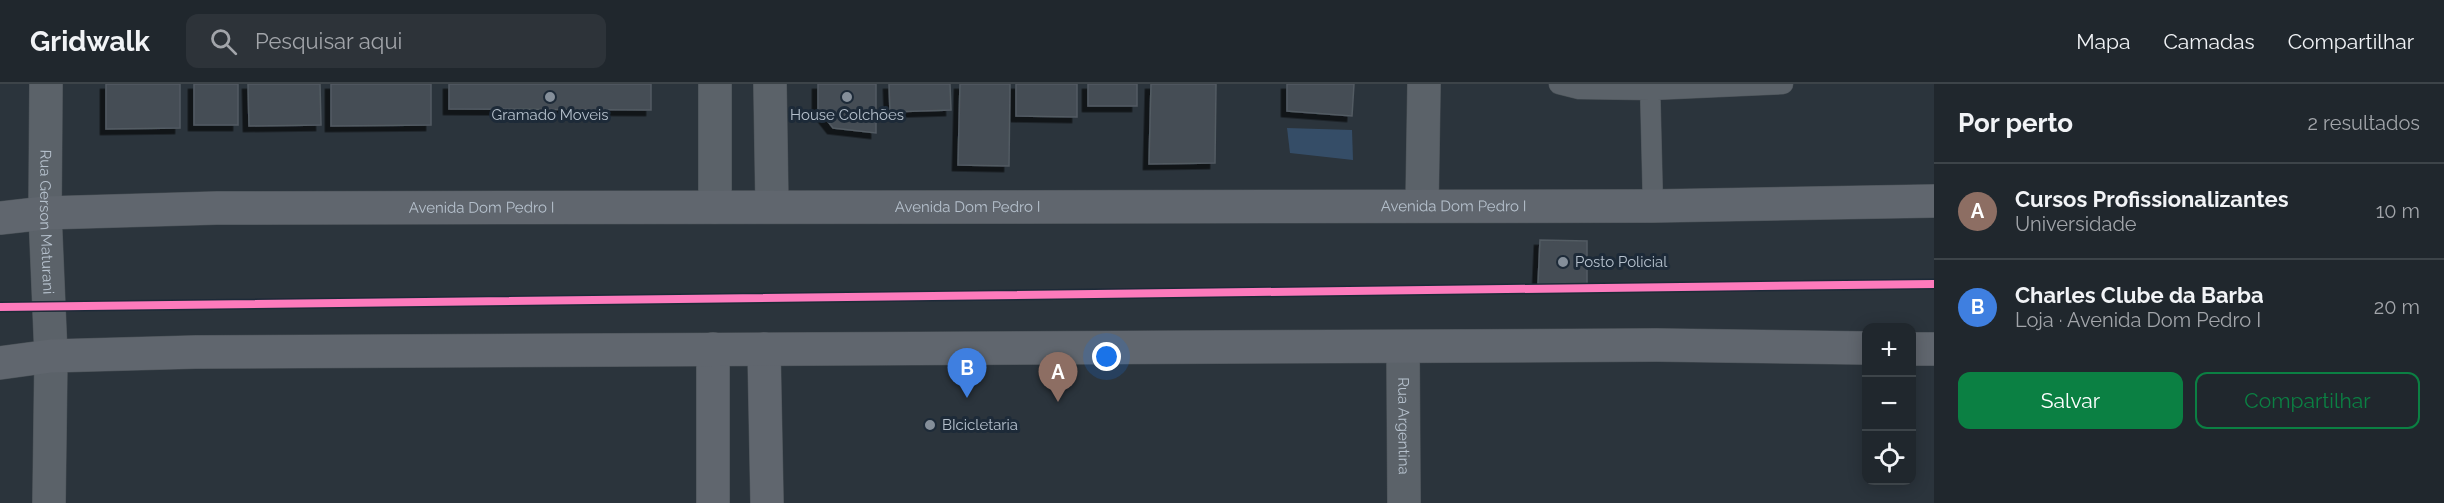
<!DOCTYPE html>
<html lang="pt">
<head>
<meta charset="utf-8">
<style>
	body { margin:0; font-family:Raleway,sans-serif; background:#2d3339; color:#f1f3f6 }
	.controls { position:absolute; right:18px; bottom:18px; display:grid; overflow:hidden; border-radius:12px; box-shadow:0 3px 15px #0003 }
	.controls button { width:54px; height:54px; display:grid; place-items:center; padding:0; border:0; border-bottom:2px solid #3d4449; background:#20272d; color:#f1f3f6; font:30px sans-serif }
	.you { position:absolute; left:1107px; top:273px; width:21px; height:21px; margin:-15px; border:4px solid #fff; border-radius:50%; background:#1a73e8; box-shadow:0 0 0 9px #1a73e833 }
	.badge { display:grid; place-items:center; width:39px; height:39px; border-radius:50%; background:#0b8043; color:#fff; font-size:20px; font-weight:700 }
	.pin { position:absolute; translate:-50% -50px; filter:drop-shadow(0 2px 3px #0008) }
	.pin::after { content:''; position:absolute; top:32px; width:21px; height:18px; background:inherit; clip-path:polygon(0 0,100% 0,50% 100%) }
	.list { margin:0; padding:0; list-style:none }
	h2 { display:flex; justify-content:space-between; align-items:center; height:78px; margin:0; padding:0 24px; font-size:26px }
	h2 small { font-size:20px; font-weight:400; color:#a2a5aa }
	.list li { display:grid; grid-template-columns:39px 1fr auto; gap:18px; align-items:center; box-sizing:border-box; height:96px; padding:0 24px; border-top:2px solid #3d4449 }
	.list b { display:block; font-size:22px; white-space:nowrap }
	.list p { margin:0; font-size:20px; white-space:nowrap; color:#a2a5aa }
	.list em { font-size:20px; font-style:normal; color:#a2a5aa }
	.actions { display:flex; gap:12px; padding:18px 24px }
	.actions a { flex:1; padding:14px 0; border:2px solid #0b8043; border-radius:12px; text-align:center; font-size:21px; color:#0b8043 }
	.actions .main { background:#0b8043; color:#fff }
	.icon { flex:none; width:33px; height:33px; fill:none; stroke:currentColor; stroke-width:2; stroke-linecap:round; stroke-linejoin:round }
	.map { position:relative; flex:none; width:1934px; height:419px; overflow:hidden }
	header { display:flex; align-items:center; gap:36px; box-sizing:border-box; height:84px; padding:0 30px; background:#20272d; border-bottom:2px solid #3d4449 }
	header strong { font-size:28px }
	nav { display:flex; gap:33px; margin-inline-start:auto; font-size:21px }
	.search { width:420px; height:54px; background:#2d3339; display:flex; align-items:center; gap:15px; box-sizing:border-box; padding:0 21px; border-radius:12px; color:#a2a5aa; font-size:22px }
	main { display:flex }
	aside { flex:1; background:#20272d }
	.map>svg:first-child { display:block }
	.water { fill:#354d67 }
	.building { fill:#454d54; stroke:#535b63; stroke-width:1.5; filter:url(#shadow) }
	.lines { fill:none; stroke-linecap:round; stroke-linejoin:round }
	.lane-casing { stroke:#495056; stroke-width:21 }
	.street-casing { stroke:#495056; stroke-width:34 }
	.secondary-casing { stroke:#495056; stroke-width:34 }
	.lane { stroke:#5b6269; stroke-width:20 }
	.street { stroke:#5b6269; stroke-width:33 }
	.secondary { stroke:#60666e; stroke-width:33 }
	.cycleway-casing { stroke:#1d2a38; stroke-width:11 }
	.cycleway { stroke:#fd7abc; stroke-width:8 }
	.poi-dot { fill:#858f9a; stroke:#1d2a38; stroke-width:2 }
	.labels { text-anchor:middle; stroke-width:6; stroke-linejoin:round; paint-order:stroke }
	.poi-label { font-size:15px; fill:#b5c0cc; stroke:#1d2a38 }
	.street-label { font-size:15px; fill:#b5c0cc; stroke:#1d2a38 }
</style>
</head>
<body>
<header>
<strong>Gridwalk</strong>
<div class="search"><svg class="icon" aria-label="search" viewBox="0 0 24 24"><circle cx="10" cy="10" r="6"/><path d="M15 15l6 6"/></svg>Pesquisar aqui</div>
<nav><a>Mapa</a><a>Camadas</a><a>Compartilhar</a></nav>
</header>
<main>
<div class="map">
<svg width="1934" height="419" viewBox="0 0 1934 419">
	<defs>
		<filter id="shadow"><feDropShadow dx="-5.5" dy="5.5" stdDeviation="0" flood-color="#0009"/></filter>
	</defs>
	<rect width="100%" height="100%" fill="#2b343c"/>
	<!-- water -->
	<path class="water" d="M1287,44L1352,46L1353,76L1290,69Z"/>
	<!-- building -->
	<path class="building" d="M106,0H180V44L106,45Z
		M194,0H238V41H194Z
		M248,0H320L321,41L249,42Z
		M331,0H431V41L331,42Z
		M449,0H651V26L449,25Z
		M818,0H876V49L833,44L818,25Z
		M889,0H950L951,26L890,28Z
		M960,0H1010L1009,82L958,81Z
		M1016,0H1077V33L1016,32Z
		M1088,0H1137V22H1088Z
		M1151,0H1216L1215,79L1149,80Z
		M1287,0H1354L1352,32L1287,27Z
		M1540,156L1587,157V200H1538Z"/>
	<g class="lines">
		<!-- lane casing -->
		<g class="lane-casing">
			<path id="lane" d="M1559,0L1579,5L1651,6L1783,0
				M1650,0L1653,122"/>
		</g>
		<!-- street casing -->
		<g class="street-casing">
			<g id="street">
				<path id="s1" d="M46,0L45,129L51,272L49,419"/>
				<path d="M715,0V123"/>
				<path d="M770,0L772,122"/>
				<path d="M1422,122L1424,0"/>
				<path id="s2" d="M1403,264L1404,419"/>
			</g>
		</g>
		<!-- secondary casing -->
		<g class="secondary-casing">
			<g id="secondary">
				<path id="s3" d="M0,134L45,129L217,124L1653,122L1934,117"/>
				<path d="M713,265V419"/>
				<path d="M764,265L767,419"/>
				<path d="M1912,265H1934"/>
				<path d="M0,279L51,272L196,268L1657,261L1866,264"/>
			</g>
		</g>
		<!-- lane -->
		<use href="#lane" class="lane"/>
		<!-- street -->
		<use href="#street" class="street"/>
		<!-- secondary -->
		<use href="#secondary" class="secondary"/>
		<!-- cycleway casing -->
		<g class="cycleway-casing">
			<path id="cycleway" d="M0,223L1934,200"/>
		</g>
		<!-- cycleway -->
		<use href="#cycleway" class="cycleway"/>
	</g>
	<!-- markers -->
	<g class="poi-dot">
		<circle cx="550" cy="13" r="6"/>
		<circle cx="847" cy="13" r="6"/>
		<circle cx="1563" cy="178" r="6"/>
		<circle cx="930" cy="341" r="6"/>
	</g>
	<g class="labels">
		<!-- poi labels -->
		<g class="poi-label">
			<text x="550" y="36">Gramado Moveis</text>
			<text x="847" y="36">House Colchões</text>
			<text x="1575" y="183" text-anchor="start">Posto Policial</text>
			<text x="942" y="346" text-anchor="start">BIcicletaria</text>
		</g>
		<!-- street labels -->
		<g class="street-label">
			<text dy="5" stroke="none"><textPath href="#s3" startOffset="968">Avenida Dom Pedro I</textPath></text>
			<text dy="5" stroke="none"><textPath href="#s3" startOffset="1454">Avenida Dom Pedro I</textPath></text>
			<text dy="5" stroke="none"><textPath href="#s3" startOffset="482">Avenida Dom Pedro I</textPath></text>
			<text dy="5" stroke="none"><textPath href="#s1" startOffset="138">Rua Gerson Maturani</textPath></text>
			<text dy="5" stroke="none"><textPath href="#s2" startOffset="78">Rua Argentina</textPath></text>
		</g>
	</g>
</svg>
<div class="controls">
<button>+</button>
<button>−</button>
<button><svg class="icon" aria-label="locate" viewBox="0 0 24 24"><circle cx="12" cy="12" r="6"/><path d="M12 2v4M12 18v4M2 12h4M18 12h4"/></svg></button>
</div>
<div class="you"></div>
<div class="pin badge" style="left:1058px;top:318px;background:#8d6e63">A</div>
<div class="pin badge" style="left:967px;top:314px;background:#3f7fe0">B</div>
</div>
<aside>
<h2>Por perto<small>2 resultados</small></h2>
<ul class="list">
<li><span class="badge" style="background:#8d6e63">A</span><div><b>Cursos Profissionalizantes</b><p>Universidade</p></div><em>10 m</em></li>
<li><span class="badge" style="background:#3f7fe0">B</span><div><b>Charles Clube da Barba</b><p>Loja · Avenida Dom Pedro I</p></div><em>20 m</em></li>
</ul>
<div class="actions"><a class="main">Salvar</a><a>Compartilhar</a></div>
</aside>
</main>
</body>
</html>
